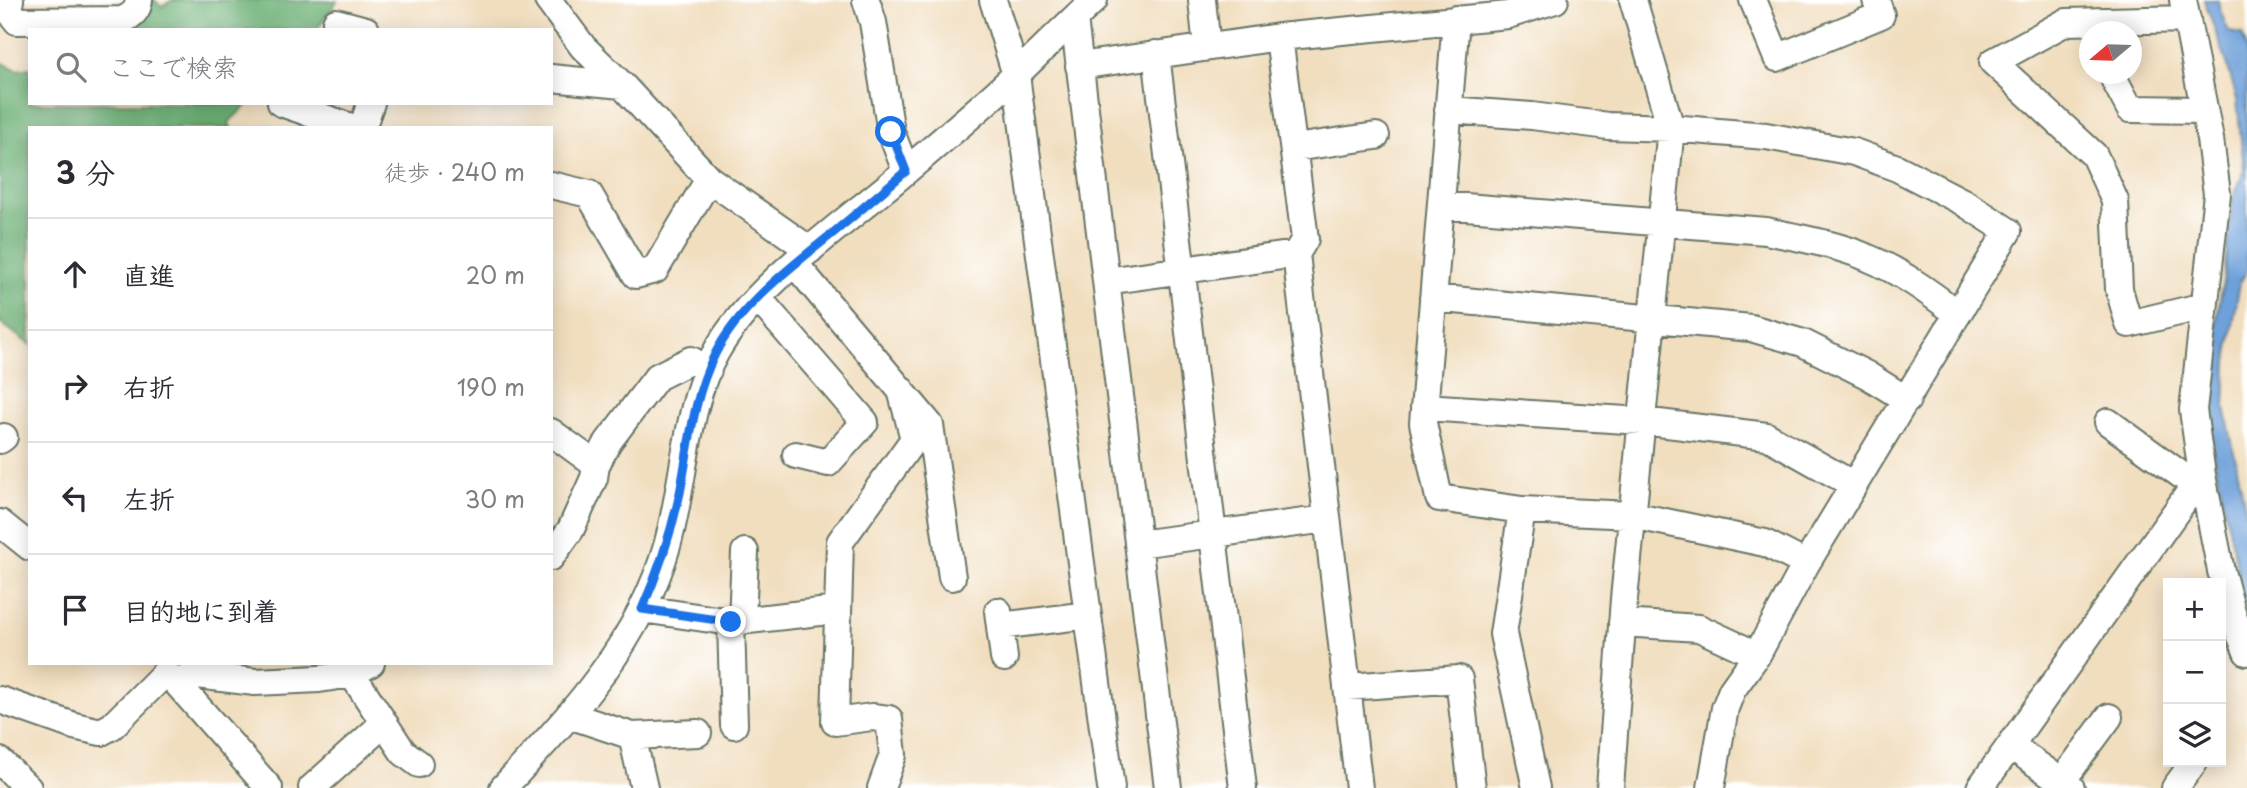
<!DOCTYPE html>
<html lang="ja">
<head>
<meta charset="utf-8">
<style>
	body { margin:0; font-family:"Playpen Sans","Klee One",sans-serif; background:#f2f2f3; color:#2b2b33 }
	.controls { position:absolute; right:21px; bottom:21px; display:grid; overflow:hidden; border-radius:0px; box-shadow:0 4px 18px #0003 }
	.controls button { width:63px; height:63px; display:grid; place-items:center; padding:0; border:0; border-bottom:2px solid #e1e1e2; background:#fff; color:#2b2b33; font:35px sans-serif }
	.compass { position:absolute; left:2079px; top:21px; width:63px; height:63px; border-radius:50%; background:#fff; box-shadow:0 4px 18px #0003; rotate:251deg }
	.stop { position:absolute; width:21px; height:21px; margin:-16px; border:5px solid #1a73e8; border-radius:50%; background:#fff }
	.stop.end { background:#1a73e8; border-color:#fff; box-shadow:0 2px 7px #0008 }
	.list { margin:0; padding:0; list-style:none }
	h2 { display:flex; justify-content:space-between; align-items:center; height:91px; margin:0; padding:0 28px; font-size:30px }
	h2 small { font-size:23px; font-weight:400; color:#7c7c81 }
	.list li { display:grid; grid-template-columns:46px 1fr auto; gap:21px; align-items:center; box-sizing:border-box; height:112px; padding:0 28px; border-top:2px solid #e1e1e2 }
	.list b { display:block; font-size:26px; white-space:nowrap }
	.list em { font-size:23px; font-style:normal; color:#7c7c81 }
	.icon { flex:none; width:38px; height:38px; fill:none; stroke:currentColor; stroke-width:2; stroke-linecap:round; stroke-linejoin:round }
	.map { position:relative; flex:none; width:2247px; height:788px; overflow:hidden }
	.search { position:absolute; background:#fff; box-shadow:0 4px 18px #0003; left:28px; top:28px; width:525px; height:77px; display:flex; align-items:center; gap:18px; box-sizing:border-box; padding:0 24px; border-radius:0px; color:#7c7c81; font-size:26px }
	.panel { position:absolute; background:#fff; box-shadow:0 4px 18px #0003; left:28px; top:126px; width:525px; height:539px; border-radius:0px }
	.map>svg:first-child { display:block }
	.forest { fill:#6cb075; stroke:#467654; stroke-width:2 }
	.water { fill:#6ea0d9; stroke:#466e86; stroke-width:2 }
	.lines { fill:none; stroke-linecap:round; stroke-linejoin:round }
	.minor-casing { stroke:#687565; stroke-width:30 }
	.minor { stroke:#fff; stroke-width:26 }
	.route { stroke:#1a73e8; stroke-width:9 }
</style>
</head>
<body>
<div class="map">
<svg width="2247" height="788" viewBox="0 0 2247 788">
	<rect width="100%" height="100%" fill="#fff"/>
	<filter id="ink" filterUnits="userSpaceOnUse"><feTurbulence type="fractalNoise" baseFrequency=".0143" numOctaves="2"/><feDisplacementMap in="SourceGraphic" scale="14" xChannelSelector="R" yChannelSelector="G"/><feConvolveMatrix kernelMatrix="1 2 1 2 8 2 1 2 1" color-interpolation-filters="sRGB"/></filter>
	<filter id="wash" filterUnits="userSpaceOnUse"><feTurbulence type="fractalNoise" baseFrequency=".00686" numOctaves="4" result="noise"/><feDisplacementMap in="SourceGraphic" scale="28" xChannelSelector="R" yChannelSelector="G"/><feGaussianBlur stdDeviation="1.57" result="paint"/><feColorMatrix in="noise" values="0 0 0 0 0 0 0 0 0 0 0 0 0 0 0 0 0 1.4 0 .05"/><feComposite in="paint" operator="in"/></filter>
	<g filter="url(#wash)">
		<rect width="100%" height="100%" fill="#f1debf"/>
		<!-- forest -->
		<path class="forest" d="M144,0H155L161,7L172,0L337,1L316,30H97Z
			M0,62L18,70L30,68V103H249L229,122L231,128H30V345L0,322Z"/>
		<!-- water -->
		<path class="water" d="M2204,0H2219V8L2229,32L2242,34L2247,48V272L2240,282L2227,362L2225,407L2247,517V615L2206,419L2210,361L2223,282L2233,198L2244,171L2237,100L2227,63Z"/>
	</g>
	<g filter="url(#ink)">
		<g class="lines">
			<!-- minor casing -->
			<g class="minor-casing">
				<path id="minor" d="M10,0L8,8L17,21L122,20C132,16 138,11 139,0
					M548,0L583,47L622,85L709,179L810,250
					M866,0L873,22L891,132L906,171
					M993,0L1016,75L1111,788
					M1202,0L1207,47
					M1753,0L1777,58L1881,15L1876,0
					M2183,0L2210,139L2217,194L2193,410L2202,475L2221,571L2233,616L2247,652
					M1074,19L1168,788
					M1456,19L1423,423L1439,498L1522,510L1632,515L1765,543L1806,564
					M2187,19L2066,22L1993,62L2094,155L2115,201L2119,289L2129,324L2204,306
					M336,22L366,30
					M1279,37L1305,239L1296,254L1359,788
					M1156,54L1243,788
					M1079,66L1279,37L1508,15L1555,0
					M551,78L622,85
					M2115,81L2130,109L2204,110
					M281,103L354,128
					M1448,110L1532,116L1608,126L1671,128L1766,136L1854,152L1897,168L1963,202L2008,231L1806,564L1757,655L1732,690L1725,708L1711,788
					M362,128L371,103
					M1294,148L1376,136
					M551,185L589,194L636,275L655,270L709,179
					M1441,205L1766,231C1800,238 1835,244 1866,257C1900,271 1929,292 1958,314
					M795,264L930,425L952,577
					M1106,281L1296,254
					M758,298L865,422L828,463L796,455
					M1433,298L1751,328L1803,343L1867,375L1907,400
					M1424,407L1642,421L1767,436L1854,485
					M2108,422L2195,485
					M551,432L596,465
					M0,440L4,437
					M1522,510L1503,634L1536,788
					M0,523L30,547
					M1138,544L1327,519
					M551,557L571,529L594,478L596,465L608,442L657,377L691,360L708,370
					M642,609L731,622L734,725
					M998,611L1004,658
					M742,621L745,552
					M731,622L838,610
					M1622,623L1699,628L1757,655
					M1000,626L1088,615
					M165,673L175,681L269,788
					M352,674L403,752L419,764
					M175,681L197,675L255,682L319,679L352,674L371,663
					M1347,687L1459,679L1472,788
					M0,700L74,726L101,732L112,726L165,673
					M569,715L632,736L644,788
					M632,736L698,733
					M2011,746L2071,788
					M0,761L28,788
					M2062,781L2109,717
					M312,788L383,724
					M503,788C570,716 639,644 667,546C684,488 686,403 716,352C754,284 847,222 906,171C944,139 982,107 1018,73C1043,49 1068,24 1094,0
					M881,788L893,755L889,719L872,717L835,722L840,542L914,439L901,390
					M1610,788L1624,599L1671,128L1633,0
					M1980,788L2202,475
					M2175,788L2194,762"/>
			</g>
			<!-- minor -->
			<use href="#minor" class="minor"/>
		</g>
	</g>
	<g class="lines" filter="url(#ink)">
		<!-- route -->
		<path class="route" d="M731,622L642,609C659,571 671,533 680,493C689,447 693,397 715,354C740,305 791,267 833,233C857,213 882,192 906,171L891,132"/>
	</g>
</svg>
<div class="controls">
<button>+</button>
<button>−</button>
<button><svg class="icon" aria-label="layers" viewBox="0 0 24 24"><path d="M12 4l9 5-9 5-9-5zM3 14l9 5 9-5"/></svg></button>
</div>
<svg class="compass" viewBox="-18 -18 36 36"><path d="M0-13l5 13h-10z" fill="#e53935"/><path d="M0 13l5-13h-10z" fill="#7c7c81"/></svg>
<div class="stop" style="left:891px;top:132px"></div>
<div class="stop end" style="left:731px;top:622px"></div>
<div class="search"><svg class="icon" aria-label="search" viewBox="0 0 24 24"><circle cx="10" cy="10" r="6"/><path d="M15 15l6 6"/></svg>ここで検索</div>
<section class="panel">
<h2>3 分<small>徒歩 · 240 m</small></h2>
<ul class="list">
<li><svg class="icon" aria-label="ahead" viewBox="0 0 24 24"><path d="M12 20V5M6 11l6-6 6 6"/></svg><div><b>直進</b></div><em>20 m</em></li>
<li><svg class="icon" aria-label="right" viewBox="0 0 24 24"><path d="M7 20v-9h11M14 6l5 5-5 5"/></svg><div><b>右折</b></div><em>190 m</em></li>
<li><svg class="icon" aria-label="left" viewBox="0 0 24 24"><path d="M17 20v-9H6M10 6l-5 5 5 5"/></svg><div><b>左折</b></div><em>30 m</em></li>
<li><svg class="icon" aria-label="arrive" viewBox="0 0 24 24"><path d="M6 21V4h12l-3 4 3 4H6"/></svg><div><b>目的地に到着</b></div></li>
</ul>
</section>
</div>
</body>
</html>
